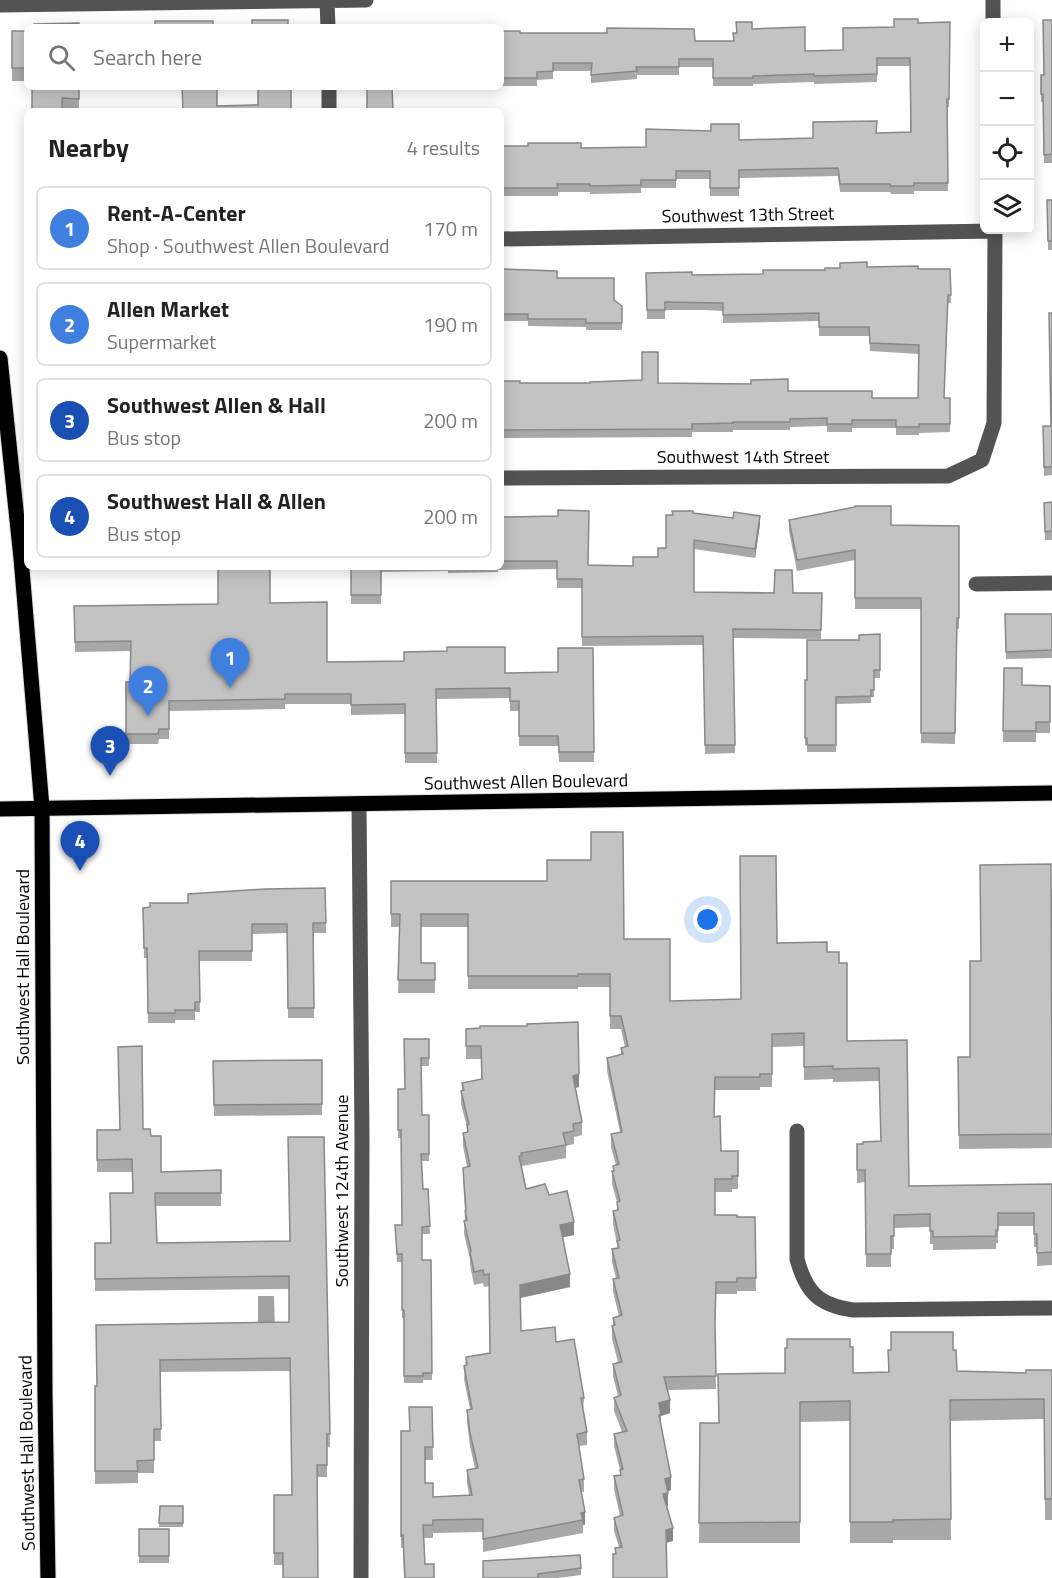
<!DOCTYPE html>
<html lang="en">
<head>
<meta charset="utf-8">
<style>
	body { margin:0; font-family:"Titillium Web",sans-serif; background:#f6f6f6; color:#222 }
	.controls { position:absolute; right:18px; top:18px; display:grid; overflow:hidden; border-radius:9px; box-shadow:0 3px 15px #0003 }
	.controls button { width:54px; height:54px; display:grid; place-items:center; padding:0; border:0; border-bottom:2px solid #e0e0e0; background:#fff; color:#222; font:30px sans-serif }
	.you { position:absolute; left:708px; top:920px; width:21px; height:21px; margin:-15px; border:4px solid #fff; border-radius:50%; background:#1a73e8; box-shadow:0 0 0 9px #1a73e833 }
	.badge { display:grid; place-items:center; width:39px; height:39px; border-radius:50%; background:#111827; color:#fff; font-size:20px; font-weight:700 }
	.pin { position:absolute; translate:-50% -50px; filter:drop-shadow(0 2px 3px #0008) }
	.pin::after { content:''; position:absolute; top:32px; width:21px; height:18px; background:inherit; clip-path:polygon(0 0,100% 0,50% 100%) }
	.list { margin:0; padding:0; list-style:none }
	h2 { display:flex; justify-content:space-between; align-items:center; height:78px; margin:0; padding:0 24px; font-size:26px }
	h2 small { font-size:20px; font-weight:400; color:#767676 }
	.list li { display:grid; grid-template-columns:39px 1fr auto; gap:18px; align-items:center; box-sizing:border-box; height:84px; margin:0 12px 12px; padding:0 12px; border:2px solid #e0e0e0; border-radius:9px }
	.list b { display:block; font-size:22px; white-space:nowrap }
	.list p { margin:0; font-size:20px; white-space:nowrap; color:#767676 }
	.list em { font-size:20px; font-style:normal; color:#767676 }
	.icon { flex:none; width:33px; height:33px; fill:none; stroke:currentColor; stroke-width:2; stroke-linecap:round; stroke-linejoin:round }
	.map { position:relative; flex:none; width:1052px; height:1578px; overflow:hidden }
	.search { position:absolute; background:#fff; box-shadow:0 3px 15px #0003; left:24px; top:24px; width:480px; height:66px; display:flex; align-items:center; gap:15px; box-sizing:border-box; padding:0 21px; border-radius:9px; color:#767676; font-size:22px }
	.panel { position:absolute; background:#fff; box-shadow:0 3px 15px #0003; left:24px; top:108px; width:480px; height:462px; border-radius:9px }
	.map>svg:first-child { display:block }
	.water { fill:#a1a1a1 }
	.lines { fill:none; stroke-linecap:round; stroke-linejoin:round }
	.major-casing { stroke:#dbdbdb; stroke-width:17 }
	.minor { stroke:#535353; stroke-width:15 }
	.major { stroke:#000; stroke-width:15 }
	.wall { fill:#a8a8a8 }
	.shaded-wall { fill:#888 }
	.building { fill:#c3c3c3; stroke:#888; stroke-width:1.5 }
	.labels { text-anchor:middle; stroke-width:4.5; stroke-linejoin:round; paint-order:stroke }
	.street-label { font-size:18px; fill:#000; stroke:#fff }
</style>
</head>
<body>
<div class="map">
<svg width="1052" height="1578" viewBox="0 0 1052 1578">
	<rect width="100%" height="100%" fill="#fff"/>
	<!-- water -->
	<path class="water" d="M258,1296H274L275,1330H258Z"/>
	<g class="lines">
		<!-- major casing -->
		<g class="major-casing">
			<path id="major" d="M0,358L21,558L42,808L45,1395L48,1578
				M0,809L1052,793"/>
		</g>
		<!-- minor -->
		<path class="minor" d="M993,0V22
			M327,1L328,27
			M0,5L366,0
			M329,87V111
			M501,239L995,231
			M501,478L948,476L982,460L994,423L995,230
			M976,584L1052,583
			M359,804L362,1138L361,1578
			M797,1131V1259C806,1292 818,1305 853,1310L1052,1308"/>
		<!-- major -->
		<use href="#major" class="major"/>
	</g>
	<!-- wall -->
	<path class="wall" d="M1052,20V163H1044L1043,102H1041V75H1044Z
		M950,22L949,107H947L948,191H914V194H891L890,192H840L838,176L739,178V196H710V179H676V188H641V193L590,194V192H558V196H501V146L581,148L646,147L739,140L813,138L876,133L910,132V66H877V82L814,84V82L753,84V86H713V67H679V75H637V79L591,83V71H553V79L537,80V86H501V31L520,33L695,41H733L736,33L752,29L805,51L843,50L894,27L918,23Z
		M12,31H27V81H12Z
		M79,87V111H32Z
		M1047,200H1052V250H1048Z
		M867,267L918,269H950L951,303H948L944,398H950V432L919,433V435H896V428H852V432H827V426L790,427V430H733V432H692V437L501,438V381L520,383H658L788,391L872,398H918L919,354L870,351L869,336H819V321L723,323V311L704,310H665V319H647L646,273L692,275L763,274Z
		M501,269L614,300L622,306V330H586V327L528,326V321H501Z
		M1052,313V475L1044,476L1043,426H1051Z
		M1052,502V540H1045L1044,503Z
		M693,513L760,524L755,558L694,549V592L822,593L821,639L733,638L735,753L705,754L703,645L582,646V588H557V569L498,570V572L448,573V571L381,572V604H351V567H501V517L588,565L633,566L658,557L666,548L673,515Z
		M789,520L891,525L959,526V629H957L955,744L921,743V609H855V560L797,571L789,531Z
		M270,603L327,662L505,673L558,672L593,648L594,762H559L558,746H519V711H510V698L436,699L437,763H405V714L351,715V704H285V709L169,711V739H159L158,744H126V682H130L131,651L75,652L74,606Z
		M1005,614H1052V658L1006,659Z
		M880,634V678H874V697H871V703L836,704V752H807V745H805V690L807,680L859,640Z
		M1004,668L1022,685L1050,686V733H1036V742H1003Z
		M391,881L624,939L670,1001L741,999L777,943L827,952L839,963L847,1041L907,1040L909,1186L1052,1184V1265L1037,1266V1247H1034V1226H998V1243H996V1249L933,1250V1244H930V1227L894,1228V1249H891V1267H866L865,1182L857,1183V1144H863L881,1141L879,1081L833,1082V1079L804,1080V1046L772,1047V1087H760V1090H715L714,1116L721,1151L738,1176V1189H732V1192H715V1215L737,1217H755L756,1291H737V1294H716L715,1329L716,1389L668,1390L670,1413L661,1416V1424L671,1490L668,1491V1506H667L673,1541L615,1554L619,1547L614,1531V1518L620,1516L614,1489V1476L620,1475V1470L614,1446V1434L622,1432L614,1411V1398L618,1396L613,1376V1364L618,1362L612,1339V1326L613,1325V1318L619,1316L613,1292V1279L616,1278L612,1262V1249L617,1248V1244L613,1224V1211L617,1210V1202L612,1184V1171H613V1166L616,1165L611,1147V1134L620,1132L607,1071V1058L621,1055V1048L625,1047L621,1029H610V987H578V989H468V927H421V963H435V993H398L400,927H391Z
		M325,888L326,933H314V1018H288L287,933L252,934V961H199L200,1012H195V1020H175V1023H148L147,958H144L143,908Z
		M1052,894V1148L959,1149L958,1057H970Z
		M466,1029L579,1087L575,1088L582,1122V1135L574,1137V1144L566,1146V1158L522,1166L526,1189L549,1195L574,1235L563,1237L570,1287L520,1298L521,1331L556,1342L584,1398L583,1411L587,1432V1445L579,1446L584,1479V1492H581L585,1525H583V1533L483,1552V1532L433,1533V1538H424L425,1564L434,1578H404L403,1548H401V1431H410L432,1407L433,1460H425V1483L433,1497L469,1495L467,1482V1470L475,1468L470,1446L467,1422V1410L470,1409L464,1379L466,1357L490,1353L489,1286L484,1287L483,1283L474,1285L470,1264V1259L464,1234L465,1211L463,1180V1168L467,1167L463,1146V1133L467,1132V1127L461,1104V1091L462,1090V1083L481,1079V1059H466Z
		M429,1039V1066H421L422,1115H429V1161H422L423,1189H428L430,1234H422V1260H431L432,1380H423V1383H404V1318H402V1262H397L395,1225H402L401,1138H398V1089H405Z
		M322,1060V1115L214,1116L213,1061Z
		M143,1129L151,1136L161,1172L221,1170V1206H156L157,1243L289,1241L324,1137L330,1447H327V1477H317L283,1565H274V1495H292L290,1371L160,1372L161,1441H154V1473H138V1483L95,1484V1386H97L96,1325L289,1322V1289L95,1291V1243H111L132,1193V1172H97V1130Z
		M850,1347L853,1373L888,1372V1350H953L957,1371L1026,1373L1052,1370V1520H1045L1044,1419L950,1421L951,1540H893V1543H850V1421L800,1422V1543H699L700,1423H719L785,1373V1348Z
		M160,1506H183V1527H159Z
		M139,1529H169V1563H139Z
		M581,1568V1575L558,1578H483Z"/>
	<!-- shaded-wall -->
	<path class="shaded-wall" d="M760,516V524L755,558V549Z
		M579,1074V1087L573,1088V1076Z
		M574,1222V1235L560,1238V1225Z
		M570,1274V1287L520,1298V1285Z
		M670,1400V1413L661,1416L659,1403Z
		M671,1477V1490L665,1492V1479Z
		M668,1493V1506L663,1507V1494Z
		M585,1512V1525H583L581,1513Z
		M673,1528V1541L666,1543V1530Z"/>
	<!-- building -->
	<path class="building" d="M894,19H918V23L950,22L949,99H947L948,183H914V186H891L890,184H840L838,168L739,170V188H710V171H676V180H641V185L590,186V184H557L558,188H501V146H528V143H581V148L646,147V129L711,131V124H739V140L813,138V122L877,121L876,133L911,132L910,58H877V74L814,76V74L753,76V78H713V59H679V67H636L637,71L591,75L592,63H553V71L537,72V78H501V31H520V33H607V28L694,29L695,41H734L733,33H737L736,22H752V29L805,27V51L843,50V28L894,27Z
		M252,20H288V27H252Z
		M1043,20H1052V154L1044,155L1043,94H1041V75H1044Z
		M155,21H213V27H34V24L79,23V27L155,26Z
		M12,31H27V68H12Z
		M32,87H79V99L62,98V111H32Z
		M182,87H217V106L258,105V87H291V110H286V111H188V110H183Z
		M367,87H392L393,111H367Z
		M1047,200H1052V241H1048Z
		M867,262V267L918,266V269H950L951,295H948L944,398H950V424H919V427H896V420H852V424H827V418L790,419V422H733V423L692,424V429L501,430V381H520V383H590V382L642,380V352H658V383L751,384V380L788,379V391H872V398H918L919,345L870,343L869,327H819V313L723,315V303L665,302V310H647L646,273L692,272V275L763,274V270H825V268H840V263Z
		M501,269L557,271V278H614V300L622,306V323H586V319H528V314H501Z
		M1049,313H1052V467H1044L1043,426H1051Z
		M1052,502V531L1045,532L1044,503Z
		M855,506H891V525L959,526V618H957L955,733H921V598H855V550L797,560L789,520L855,507Z
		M558,510L589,511L588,565L633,566V557H658V548H666V515H673L672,511H693V513L733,518L734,512L760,516L755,549L694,540V592L774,593L775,570H792L793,593H822L821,630L733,629L735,745H705L703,636L582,637V579H557V561H501V517L558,516Z
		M218,567H270V603L327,602V662L404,661V652L447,651V647H505V673L558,672V648H593L594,752H559L558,736H519V701H510V688L436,689L437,753H405V704L351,705V694H285V699L169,701V729H159L158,734H126V682H130L131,641L75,642L74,606L218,604Z
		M351,567H381V595H351Z
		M1005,614H1052V650L1006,652Z
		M880,634V670H874V690H871V696L836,697V745H807V738H805V680H807V640H859V635Z
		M1004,668H1022V685L1050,686V722H1036V731H1003Z
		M591,832H623L624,939H670V1001L741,999L740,856H776L777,943L827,942V952H839V963H847V1041L907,1040L909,1186L1052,1184V1252L1037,1253V1234H1034V1213H998V1230H996V1236L933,1237V1231H930V1214L894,1215V1236H891V1254H866L865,1170H857V1144H863V1142L881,1141L879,1068L833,1069V1066L804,1067V1033L772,1034V1074H760V1077H715L714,1117L720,1116L721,1151H738V1176H732V1179H715V1215H737V1217H755L756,1278H737V1282H716L715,1323L716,1376L664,1377L670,1400L659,1403L661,1415H659L671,1477L665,1479L668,1493L663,1494L673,1528L666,1530L667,1578H613V1554H616L615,1548L622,1547L614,1518L623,1515L614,1476L621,1475L620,1470L623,1469L614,1434L627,1431L614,1398L621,1395L613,1364L622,1362L612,1326L615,1325L613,1318L622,1315L613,1279L619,1278L612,1249L619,1248L617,1241L620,1240L613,1211L618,1210L617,1202L620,1201L612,1171H614L613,1166L619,1164L611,1134L622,1132L607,1058L623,1054L621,1048L628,1046L621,1016H610V974H578V976H468V914H421V963H435V980H398L400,914H391V881H547V860H591Z
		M1051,864L1052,1134L959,1135L958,1057H970V961H981L980,865Z
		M325,888L326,923H313L314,1008H288L287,924H252V951H199L200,1002H195V1010H175V1013H148L147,948H144L143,908L150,907V903H188V894L265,889Z
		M578,1022L579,1074L573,1076L582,1122L573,1124L574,1131L563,1133L566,1145L521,1153L522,1156H519L526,1189L545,1184L549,1195L567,1191L574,1222L560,1225L570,1274L520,1285L521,1331L555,1327L556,1342L574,1339L584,1398H581L587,1432L577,1434L584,1479L579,1480L585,1512L581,1513L583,1520L483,1539V1519L433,1520V1525H423L425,1564H434V1578H405L403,1535L401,1536V1431H410L409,1407H432L433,1447H425V1483H433V1497L472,1495L467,1470L478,1468L470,1433L467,1410L472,1409L464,1366L467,1365L466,1357L490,1353L489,1274L484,1275L483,1270L474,1272L470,1252L471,1251L464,1221L467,1220L465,1211L466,1210L463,1168L470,1166L463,1133L468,1132L467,1125L469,1124L461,1091L464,1090L462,1083L482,1079L481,1046H466V1029L480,1028V1026H527V1024Z
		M404,1039H429V1058H421L422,1115H429V1154H421L423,1189H428L430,1226L422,1227V1260H431L432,1373H423V1376H404V1310H402V1254H397L395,1225H402L401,1130H398V1089H405Z
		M142,1046L143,1129H150L151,1136H161V1172L221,1170V1193H155L157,1243L290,1241L288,1137H324L330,1434H327V1465H317L318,1578H283V1553H274V1495H292L290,1358L160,1360L161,1429H154V1460L137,1461L138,1471H95V1386H97L96,1325L289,1322V1276L95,1279V1243H111L110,1193H133L132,1159L97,1160V1130H120L118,1047Z
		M322,1060V1104L214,1105L213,1061Z
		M891,1332H953V1350H956L957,1371L1026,1373V1370H1052V1499H1045L1044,1399L950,1400L951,1519L893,1520V1522H850V1401L800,1402V1522L699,1523L700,1423H719L718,1374L785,1373V1348H787V1339H850V1347H853V1373L889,1372L888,1350H891Z
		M160,1506H183V1523H159Z
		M139,1529H169V1556H139Z
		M580,1555L581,1568L538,1574V1578H483V1561Z"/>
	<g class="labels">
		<!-- street labels -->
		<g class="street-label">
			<text transform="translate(748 215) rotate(-1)" y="6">Southwest 13th Street</text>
			<text x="743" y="463">Southwest 14th Street</text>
			<text transform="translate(526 782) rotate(-1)" y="6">Southwest Allen Boulevard</text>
			<text transform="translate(23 967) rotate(-90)" y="6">Southwest Hall Boulevard</text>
			<text transform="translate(342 1191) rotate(-90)" y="6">Southwest 124th Avenue</text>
			<text transform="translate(27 1453) rotate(-91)" y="6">Southwest Hall Boulevard</text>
		</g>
	</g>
</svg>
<div class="controls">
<button>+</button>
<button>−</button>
<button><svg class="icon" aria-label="locate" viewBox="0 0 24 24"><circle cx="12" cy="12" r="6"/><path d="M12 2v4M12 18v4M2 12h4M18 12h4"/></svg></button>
<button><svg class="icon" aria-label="layers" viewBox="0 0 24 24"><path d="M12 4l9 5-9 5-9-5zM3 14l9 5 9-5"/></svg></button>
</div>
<div class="you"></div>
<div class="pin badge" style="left:230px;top:688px;background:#3f7fe0">1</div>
<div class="pin badge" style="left:148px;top:716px;background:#3f7fe0">2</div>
<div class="pin badge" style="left:110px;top:776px;background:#1a4fb4">3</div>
<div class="pin badge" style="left:80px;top:871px;background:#1a4fb4">4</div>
<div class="search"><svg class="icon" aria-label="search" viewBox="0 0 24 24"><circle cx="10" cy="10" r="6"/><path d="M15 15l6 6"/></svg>Search here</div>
<section class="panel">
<h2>Nearby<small>4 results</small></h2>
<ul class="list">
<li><span class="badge" style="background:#3f7fe0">1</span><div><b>Rent-A-Center</b><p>Shop · Southwest Allen Boulevard</p></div><em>170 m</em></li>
<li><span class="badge" style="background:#3f7fe0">2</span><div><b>Allen Market</b><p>Supermarket</p></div><em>190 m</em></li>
<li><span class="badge" style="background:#1a4fb4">3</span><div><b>Southwest Allen &amp; Hall</b><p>Bus stop</p></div><em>200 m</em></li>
<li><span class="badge" style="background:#1a4fb4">4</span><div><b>Southwest Hall &amp; Allen</b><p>Bus stop</p></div><em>200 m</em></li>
</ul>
</section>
</div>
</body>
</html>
